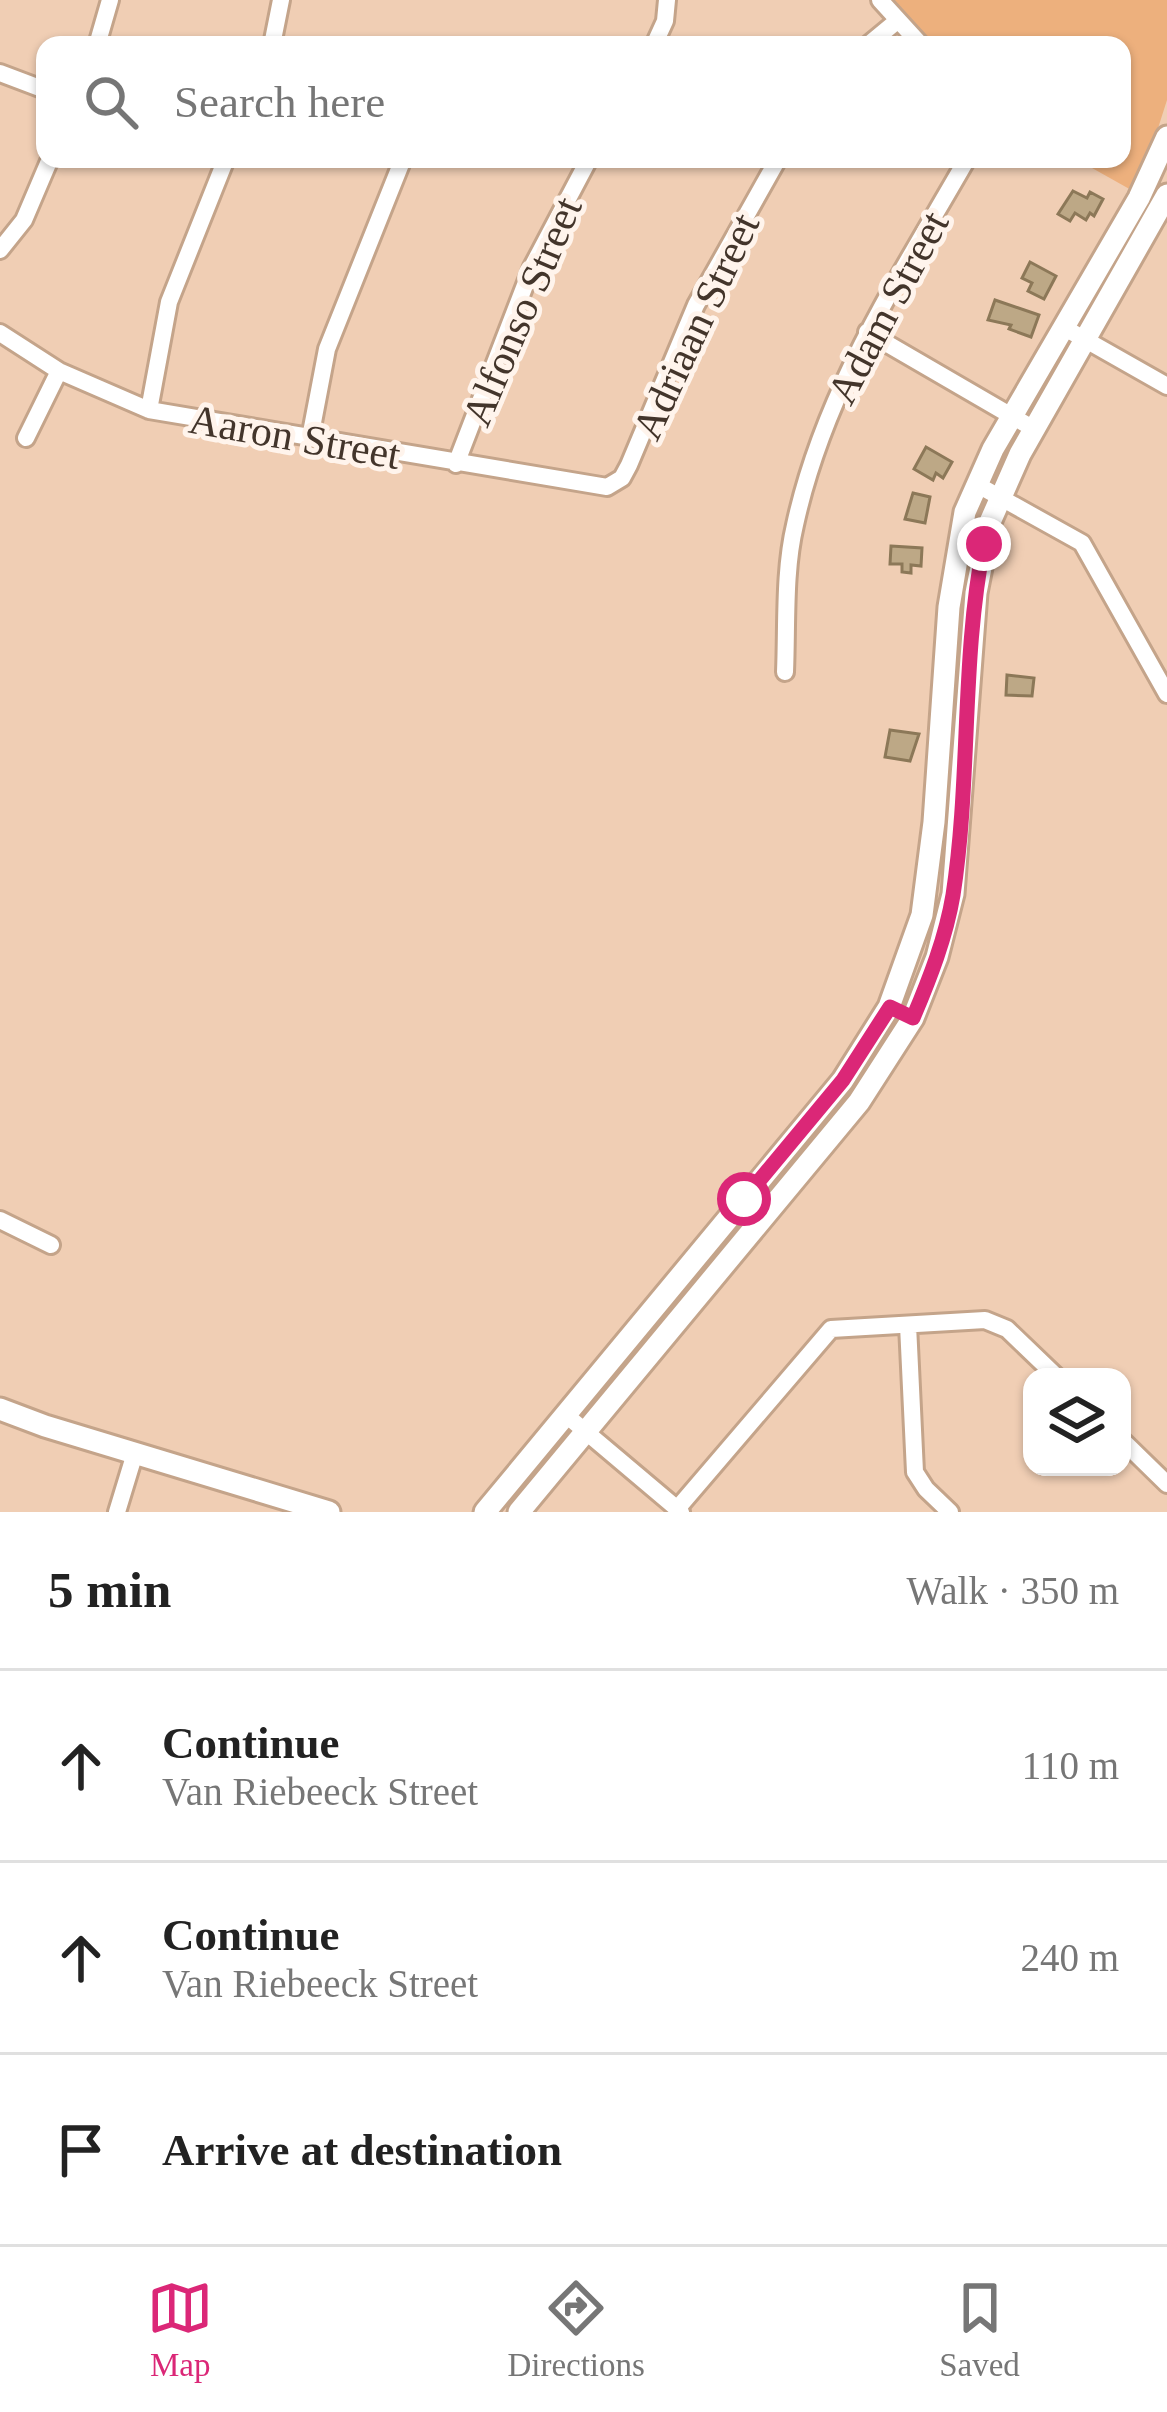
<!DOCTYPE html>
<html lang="en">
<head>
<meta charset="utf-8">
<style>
	body { margin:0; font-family:"Times New Roman",serif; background:#f6f6f6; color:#222 }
	.controls { position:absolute; right:36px; bottom:36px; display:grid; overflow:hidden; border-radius:24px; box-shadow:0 3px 9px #0004 }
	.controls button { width:108px; height:108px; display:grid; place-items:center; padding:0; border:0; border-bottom:3px solid #e0e0e0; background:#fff; color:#222; font:60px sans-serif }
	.stop { position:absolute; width:36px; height:36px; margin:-27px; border:9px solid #db2777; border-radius:50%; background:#fff }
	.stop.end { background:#db2777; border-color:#fff; box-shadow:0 3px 12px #0008 }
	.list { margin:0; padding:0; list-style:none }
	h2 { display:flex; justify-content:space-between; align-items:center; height:156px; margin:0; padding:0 48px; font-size:51px }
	h2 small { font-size:39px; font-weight:400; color:#767676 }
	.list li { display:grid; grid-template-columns:78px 1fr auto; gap:36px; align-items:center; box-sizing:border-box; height:192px; padding:0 48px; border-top:3px solid #e0e0e0 }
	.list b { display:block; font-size:45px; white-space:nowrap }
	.list p { margin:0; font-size:39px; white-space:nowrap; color:#767676 }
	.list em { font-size:39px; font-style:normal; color:#767676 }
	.icon { flex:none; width:66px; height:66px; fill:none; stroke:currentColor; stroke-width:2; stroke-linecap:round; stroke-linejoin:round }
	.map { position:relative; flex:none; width:1167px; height:1512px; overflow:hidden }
	.search { position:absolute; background:#fff; box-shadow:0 3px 9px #0004; left:36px; right:36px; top:36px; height:132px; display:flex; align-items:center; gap:30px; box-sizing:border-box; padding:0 42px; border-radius:24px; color:#767676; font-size:45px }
	.sheet { height:732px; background:#fff }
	nav { display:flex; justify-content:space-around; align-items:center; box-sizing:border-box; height:168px; border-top:3px solid #e0e0e0; background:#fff; font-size:33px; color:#767676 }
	nav a { display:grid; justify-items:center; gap:6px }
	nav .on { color:#db2777 }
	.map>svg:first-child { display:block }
	.green { fill:#edb07d }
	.building { fill:#bda886; stroke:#8c7858; stroke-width:3 }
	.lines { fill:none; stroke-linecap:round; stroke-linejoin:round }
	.minor-casing { stroke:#c4a48a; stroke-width:22 }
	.tertiary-casing { stroke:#c4a48a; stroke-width:27 }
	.minor { stroke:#fff; stroke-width:16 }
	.tertiary { stroke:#fff; stroke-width:21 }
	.route { stroke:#db2777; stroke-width:15 }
	.labels { text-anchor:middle; stroke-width:10; stroke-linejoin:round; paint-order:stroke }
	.street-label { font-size:42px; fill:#43352b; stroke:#fff4ec }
</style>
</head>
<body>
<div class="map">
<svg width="1167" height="1512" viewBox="0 0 1167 1512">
	<rect width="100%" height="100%" fill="#f0ceb4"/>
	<!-- green -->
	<path class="green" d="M893,0H1167V100L1146,166L1133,191L1076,159H1122V45H932Z"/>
	<!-- building -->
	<path class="building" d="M1073,191L1087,198L1090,192L1103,199L1094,216L1090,213L1086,220L1075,213L1070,221L1058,214Z
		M1030,262L1056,276L1044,299L1028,291L1032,283L1022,278Z
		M995,300L1039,315L1031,337L1009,329L1011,325L988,320Z
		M926,447L952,462L943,478L936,473L933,480L914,469Z
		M913,493L930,497L925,523L905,519Z
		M891,546L922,548L921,566L911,565V573L902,572V564H890Z
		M1007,675L1034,678L1032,696L1006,695Z
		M890,730L919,734L910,761L885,757Z"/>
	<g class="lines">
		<!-- minor casing -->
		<g class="minor-casing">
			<path id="minor" d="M880,0L921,45
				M97,45L110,0
				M272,45L281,0
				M654,45L665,21L667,0
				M868,45L897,21
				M0,73L45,90
				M0,250L24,220L50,159
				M1063,327L1167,386
				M867,332L1034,429
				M0,333L59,371L149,410L607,487L622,478L629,465L696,305L778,159
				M149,410L169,302L226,159
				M26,438L59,371
				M310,438L327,349L403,159
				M456,464L532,267L589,159
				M976,484L1082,543L1167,694
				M785,672C787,624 784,571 795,525C824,391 900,276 967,159
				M0,1220L51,1245
				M908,1325L915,1472L926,1489L950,1512
				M566,1415L681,1512
				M1122,1440L1167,1484
				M677,1509L831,1329L985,1320L1007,1329L1057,1377
				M117,1512L135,1453"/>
		</g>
		<!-- tertiary casing -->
		<g class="tertiary-casing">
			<path id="tertiary" d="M0,1409L45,1426L329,1512
				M485,1512L843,1080L889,1007L922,915L934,822L949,607L965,512L993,449L1139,198L1167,137
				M519,1512L859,1102L913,1018L937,957L953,894L976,593L990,522L1020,454L1167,195"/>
		</g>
		<!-- minor -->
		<use href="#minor" class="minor"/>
		<!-- tertiary -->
		<use href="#tertiary" class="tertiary"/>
	</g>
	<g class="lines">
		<!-- route -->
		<path class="route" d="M744,1199L843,1080L890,1007L913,1018C930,978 946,937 953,895C971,779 961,659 984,544"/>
	</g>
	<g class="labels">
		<!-- street labels -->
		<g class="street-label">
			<text transform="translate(887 307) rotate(-62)" y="15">Adam Street</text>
			<text transform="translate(521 311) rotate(-67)" y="15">Alfonso Street</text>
			<text transform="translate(695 326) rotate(-65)" y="15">Adriaan Street</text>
			<text transform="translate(295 436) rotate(10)" y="15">Aaron Street</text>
		</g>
	</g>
</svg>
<div class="controls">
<button><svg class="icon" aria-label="layers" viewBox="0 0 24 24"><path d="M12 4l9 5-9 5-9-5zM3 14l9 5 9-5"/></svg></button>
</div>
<div class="stop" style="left:744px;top:1199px"></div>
<div class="stop end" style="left:984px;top:544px"></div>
<div class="search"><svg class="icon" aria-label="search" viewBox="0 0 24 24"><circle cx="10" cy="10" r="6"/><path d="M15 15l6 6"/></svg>Search here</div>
</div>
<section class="sheet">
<h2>5 min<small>Walk · 350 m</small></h2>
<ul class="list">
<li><svg class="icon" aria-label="ahead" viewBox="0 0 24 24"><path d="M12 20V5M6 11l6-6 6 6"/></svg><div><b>Continue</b><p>Van Riebeeck Street</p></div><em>110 m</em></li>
<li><svg class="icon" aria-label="ahead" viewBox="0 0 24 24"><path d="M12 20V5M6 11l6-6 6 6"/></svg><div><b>Continue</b><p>Van Riebeeck Street</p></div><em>240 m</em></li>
<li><svg class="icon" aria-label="arrive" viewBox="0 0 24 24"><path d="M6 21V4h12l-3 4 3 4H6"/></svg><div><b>Arrive at destination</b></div></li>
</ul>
</section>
<nav>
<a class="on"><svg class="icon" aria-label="map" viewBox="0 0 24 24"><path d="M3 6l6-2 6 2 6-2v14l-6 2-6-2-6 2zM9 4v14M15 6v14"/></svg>Map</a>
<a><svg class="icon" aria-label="directions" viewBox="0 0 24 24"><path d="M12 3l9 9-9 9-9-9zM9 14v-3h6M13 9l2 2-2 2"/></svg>Directions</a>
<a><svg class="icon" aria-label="saved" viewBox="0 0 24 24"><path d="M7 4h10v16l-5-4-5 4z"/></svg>Saved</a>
</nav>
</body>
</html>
